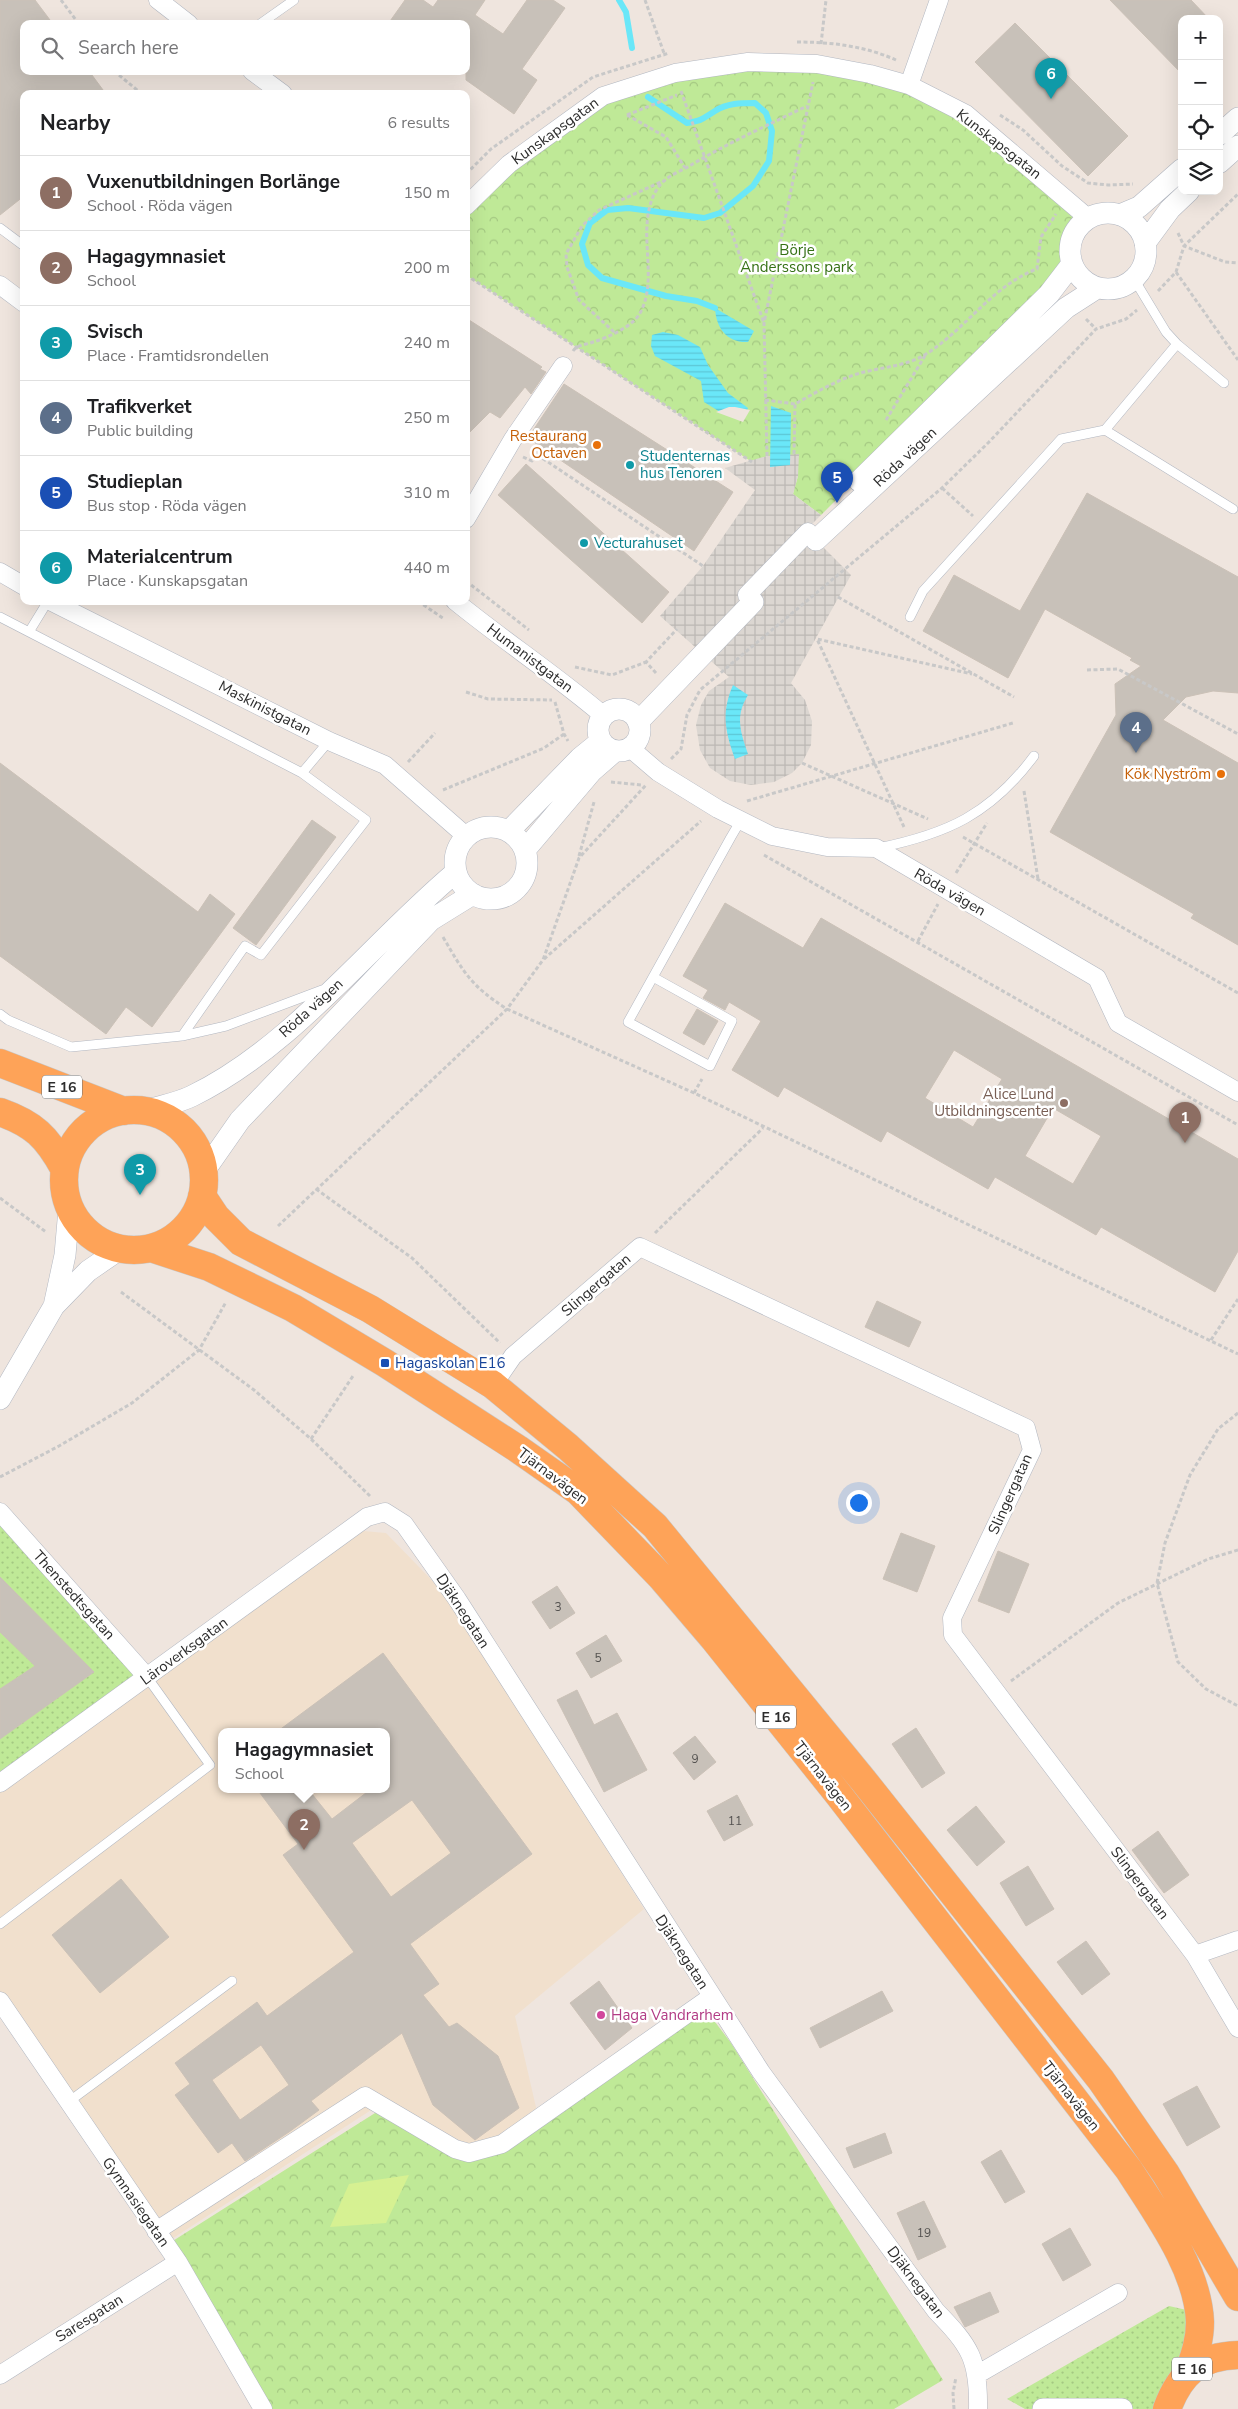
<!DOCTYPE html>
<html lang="en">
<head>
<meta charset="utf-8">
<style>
	body { margin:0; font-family:"Nunito Sans",sans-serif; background:#f6f6f6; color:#202124 }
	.controls { position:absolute; right:15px; top:15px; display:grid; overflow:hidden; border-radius:10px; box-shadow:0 5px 20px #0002 }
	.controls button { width:45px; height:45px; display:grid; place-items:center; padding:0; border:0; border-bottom:1px solid #e0e0e0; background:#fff; color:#202124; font:25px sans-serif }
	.you { position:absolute; left:858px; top:1502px; width:18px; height:18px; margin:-12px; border:4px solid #fff; border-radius:50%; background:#1a73e8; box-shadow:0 0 0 8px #1a73e833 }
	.badge { display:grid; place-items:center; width:32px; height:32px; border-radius:50%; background:#111827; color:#fff; font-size:16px; font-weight:700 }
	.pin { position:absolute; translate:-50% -41px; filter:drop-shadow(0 1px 2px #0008) }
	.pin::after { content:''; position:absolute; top:26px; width:18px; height:15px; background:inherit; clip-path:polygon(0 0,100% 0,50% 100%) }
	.popup { position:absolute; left:218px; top:1728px; width:172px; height:65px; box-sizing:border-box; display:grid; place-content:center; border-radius:10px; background:#fff; filter:drop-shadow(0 1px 4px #0005); font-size:16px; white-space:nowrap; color:#757577 }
	.popup b { font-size:19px; color:#202124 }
	.popup::after { content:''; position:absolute; left:50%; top:100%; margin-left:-10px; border:10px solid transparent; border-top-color:#fff }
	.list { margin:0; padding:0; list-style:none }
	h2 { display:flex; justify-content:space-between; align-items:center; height:65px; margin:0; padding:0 20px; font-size:21px }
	h2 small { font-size:16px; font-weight:400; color:#757577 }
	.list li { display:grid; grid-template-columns:32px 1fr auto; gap:15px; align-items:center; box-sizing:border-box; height:75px; padding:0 20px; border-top:1px solid #e0e0e0 }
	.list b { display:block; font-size:19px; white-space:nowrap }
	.list p { margin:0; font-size:16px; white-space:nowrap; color:#757577 }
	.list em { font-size:16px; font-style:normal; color:#757577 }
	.icon { flex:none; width:28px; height:28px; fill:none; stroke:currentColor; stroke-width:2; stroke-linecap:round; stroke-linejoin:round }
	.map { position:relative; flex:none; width:1238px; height:2409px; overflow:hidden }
	.search { position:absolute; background:#fff; box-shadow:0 5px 20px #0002; left:20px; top:20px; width:450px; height:55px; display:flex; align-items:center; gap:12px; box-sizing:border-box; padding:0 18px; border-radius:10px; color:#757577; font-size:19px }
	.panel { position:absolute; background:#fff; box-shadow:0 5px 20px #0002; left:20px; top:90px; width:450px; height:515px; border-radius:10px }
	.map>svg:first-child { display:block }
	.education { fill:#f1e0cd; fill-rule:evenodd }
	.grass { fill:url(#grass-dots) }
	.forest { fill:url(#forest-crowns) }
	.pitch { fill:#d6f192 }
	.plaza { fill:url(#plaza-grid) }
	.water { fill:url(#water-rules) }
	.pier { fill:#efe5de }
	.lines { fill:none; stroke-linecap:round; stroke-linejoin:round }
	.stream { stroke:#6ae7f8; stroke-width:6 }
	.building { fill:#c8c1b9; stroke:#cbc1b7; fill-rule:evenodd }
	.service-casing { stroke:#b2b7c1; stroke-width:10 }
	.minor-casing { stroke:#b2b7c1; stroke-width:19 }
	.tertiary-casing { stroke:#b2b7c1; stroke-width:22 }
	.trunk-casing { stroke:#c8c8c8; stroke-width:29 }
	.path { stroke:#c8c8c8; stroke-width:3; stroke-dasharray:4 2.5; stroke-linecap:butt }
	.service { stroke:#fff; stroke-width:9 }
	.minor { stroke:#fff; stroke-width:18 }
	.tertiary { stroke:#fff; stroke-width:21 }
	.trunk { stroke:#fea358; stroke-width:28 }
	.food-dot { fill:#e8710a; stroke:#fff; stroke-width:2 }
	.culture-dot { fill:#0f9aa8; stroke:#fff; stroke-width:2 }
	.education-dot { fill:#8d6e63; stroke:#fff; stroke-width:2 }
	.transit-dot { fill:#1a4fb4; stroke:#fff; stroke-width:2 }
	.hotel-dot { fill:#d1479c; stroke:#fff; stroke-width:2 }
	.labels { text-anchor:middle; stroke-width:5; stroke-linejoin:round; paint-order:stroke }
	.number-label { font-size:12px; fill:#545250 }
	.shield { fill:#fff; stroke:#6c6c6c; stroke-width:1 }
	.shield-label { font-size:14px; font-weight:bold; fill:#2d2d2d }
	.street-label { font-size:15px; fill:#2d2d2d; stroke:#fff }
	.park-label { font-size:15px; fill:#357115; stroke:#fff }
	.food-label { font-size:15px; fill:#c56008; stroke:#fff; text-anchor:end }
	.culture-label { font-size:15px; fill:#0d838f; stroke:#fff; text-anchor:start }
	.education-label { font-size:15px; fill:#785e54; stroke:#fff; text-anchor:end }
	.transit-label { font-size:15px; fill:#164399; stroke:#fff; text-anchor:start }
	.hotel-label { font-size:15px; fill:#b23c85; stroke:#fff; text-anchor:start }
</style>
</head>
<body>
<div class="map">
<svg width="1238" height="2409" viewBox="0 0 1238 2409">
	<defs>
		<pattern id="grass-dots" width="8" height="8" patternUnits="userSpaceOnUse" patternTransform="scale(1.25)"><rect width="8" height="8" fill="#bfe997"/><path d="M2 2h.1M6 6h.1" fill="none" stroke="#a4c882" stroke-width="1.8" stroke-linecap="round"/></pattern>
		<pattern id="forest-crowns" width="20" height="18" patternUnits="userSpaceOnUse" patternTransform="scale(1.25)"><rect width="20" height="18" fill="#bfe997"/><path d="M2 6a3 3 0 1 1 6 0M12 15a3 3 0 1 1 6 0" fill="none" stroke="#a4c882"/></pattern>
		<pattern id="plaza-grid" width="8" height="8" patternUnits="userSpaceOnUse" patternTransform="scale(1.25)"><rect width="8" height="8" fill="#dbd6d1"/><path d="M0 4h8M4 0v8" fill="none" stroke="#bcb8b4"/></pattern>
		<pattern id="water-rules" width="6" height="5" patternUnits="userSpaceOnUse" patternTransform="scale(1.25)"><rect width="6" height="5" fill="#6ae7f8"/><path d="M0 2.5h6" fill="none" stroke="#5cc6d5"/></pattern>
	</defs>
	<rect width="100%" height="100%" fill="#efe5de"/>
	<!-- education -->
	<path class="education" d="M363,1531L386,1533L452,1601L644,1909L515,2016L538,2116L470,2150L382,2103L167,2242L0,1992V1791ZM222,1731H386V1789H222Z"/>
	<!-- grass -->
	<path class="grass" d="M0,1512L147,1677L0,1783Z
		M1169,2306L1191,2311L1188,2346L1159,2409H1025L1007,2399Z"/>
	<!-- forest -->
	<path class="forest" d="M748,62L909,85L1088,218C1072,230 1068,245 1072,264L821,515L793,494L798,476L767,456L752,462L466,275V206L603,96Z
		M706,2010L731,2043L943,2380L894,2409H266L168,2244L383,2108L468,2153L503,2143Z"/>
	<!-- pitch -->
	<path class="pitch" d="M409,2175L386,2223L330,2227L349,2184Z"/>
	<!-- plaza -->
	<path class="plaza" d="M799,454L798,476L793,494L821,515L806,530L851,575L791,683L805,700L812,721L811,745L802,763L792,773L774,782L751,785L730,781L710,768L700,750L696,725L701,705L709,691L729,677L660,616L703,566L755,490L725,468L767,456Z"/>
	<!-- water -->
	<path class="water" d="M715,308L754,331L748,342C727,343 716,328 715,308Z
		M663,332L678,335L700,347L708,365L728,393L748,408L743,420L720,412L704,402L701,381L655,356L651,346L652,335Z
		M771,406L791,413L790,465L770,467Z
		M733,685L748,695C735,716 740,731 748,754L735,759C725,731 721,713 733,685Z"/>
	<!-- pier -->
	<path class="pier" d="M729,407H735L750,410L743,422L716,412Z"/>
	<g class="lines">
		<!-- stream -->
		<path class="stream" d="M619,0L626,12L632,48
			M648,97L687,123C704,120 702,119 715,111C727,103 741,103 755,103L766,113L772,131L769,161L753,186L720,213L704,218L628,208L607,210L590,223L582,244L588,265L602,278L666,296L697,301L715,308"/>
	</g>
	<!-- building -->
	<path class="building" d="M0,0H35L53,24H24V71H89L106,94H24V196L0,215Z
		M405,0H423L433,7L438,0H485L475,15L503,34L527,0H553L565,8L522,69L537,80L514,114L466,80V24H388Z
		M1110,0H1191L1209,19H1182V74Z
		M1015,23L1128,136L1088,176L975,62Z
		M466,318L542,367L540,369L546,372L531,394L525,387L500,418L490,412L466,436Z
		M564,384L733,492L694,551L528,438Z
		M526,464L669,592L642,623L498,495Z
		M1087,493L1238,577V693L1213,691L1186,697L1163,720L1238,763V945L1191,918L1194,914L1050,832L1116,715L1115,684L1141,666L1130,660L1132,658L1045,609L1008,678L923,631L954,575L1020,611Z
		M0,763L198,912L210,894L235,914L152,1027L126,1007L106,1034L0,956Z
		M312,820L336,837L256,945L233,928Z
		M725,903L803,948L821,918L1238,1159V1251L1215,1292L1101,1227L1096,1235L995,1177L988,1189L887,1131L881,1142L784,1087L778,1097L732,1070L761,1021L729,1002L725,1010L703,998L708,990L683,976ZM954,1050L1002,1079L973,1127L925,1098ZM1053,1108L1101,1136L1073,1184L1025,1156Z
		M697,1009L718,1021L704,1045L683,1033Z
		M877,1301L921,1322L909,1347L865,1327Z
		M901,1533L935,1546L917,1592L883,1579Z
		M998,1551L1029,1564L1009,1613L978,1601Z
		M0,1577L94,1672L0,1739V1689L35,1666L0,1632Z
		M557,1586L575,1613L550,1629L532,1602Z
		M606,1635L622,1661L591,1678L576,1653Z
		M383,1653L532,1854L410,1944L439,1984L423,1995L449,2027L457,2023L498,2056L519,2108L475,2140L433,2105L402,2033L311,2101L319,2110L289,2132L245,2161L232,2143L218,2153L175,2095L190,2084L175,2063L257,2002L267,2016L354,1952L283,1855L298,1844L257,1789H308L332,1819L371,1789H386V1731H278ZM412,1800L451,1853L391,1897L352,1843ZM261,2045L289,2085L240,2120L212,2080Z
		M577,1690L594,1725L617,1713L647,1770L604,1792L557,1700Z
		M916,1728L945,1773L922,1788L892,1744Z
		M695,1736L716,1762L694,1780L673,1753Z
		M737,1795L753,1825L724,1841L707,1811Z
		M976,1806L1005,1842L977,1866L947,1830Z
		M1158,1831L1189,1875L1164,1893L1132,1850Z
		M1028,1866L1054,1909L1026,1926L1000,1883Z
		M121,1879L169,1937L100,1993L52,1935Z
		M1086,1941L1110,1974L1082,1995L1057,1962Z
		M599,1981L632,2028L605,2050L570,2003Z
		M882,1991L893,2011L820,2048L810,2028Z
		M1197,2086L1220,2127L1187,2146L1163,2104Z
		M885,2133L892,2153L854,2168L846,2148Z
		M1001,2150L1025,2192L1005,2203L981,2162Z
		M924,2201L946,2247L918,2260L897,2213Z
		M1070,2228L1091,2265L1063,2281L1042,2244Z
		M990,2292L999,2312L965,2327L954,2307Z"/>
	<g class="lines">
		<!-- service casing -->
		<g class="service-casing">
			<path id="service" d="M260,24L294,0
				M0,228L24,246
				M1177,344L1224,383
				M1105,430L1233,509
				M0,617L302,773L366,820L261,955L245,946L182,1036
				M910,617L923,591L1061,439L1105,430L1177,344L1166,332L1134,279
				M29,632L48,601
				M302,773L329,741
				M878,848C947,834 991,814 1034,756
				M653,977L732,1021L710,1066L628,1022L731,837L741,820
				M0,1014L8,1020L71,1047L182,1036L226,1026L322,990
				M0,1924L210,1765L147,1677
				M67,2103L232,1981"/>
		</g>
		<!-- minor casing -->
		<g class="minor-casing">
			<path id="minor" d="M158,0L189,24
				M252,71L283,94
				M909,85L939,0
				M466,206L509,164L603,96L675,73L748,62L817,64L870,74L909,85L966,114L1088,218
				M0,285L24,303
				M466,519L513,439L563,366
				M0,572L24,586
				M747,595L808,532
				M50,601L329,741L385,765L466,836
				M455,601C504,641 556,675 604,716
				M630,748L658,772L718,809L772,836L827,847L876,848L1097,978L1118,1023L1238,1092
				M493,1385L513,1356L640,1247L1026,1428L1032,1450L952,1618L953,1635L1195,1955L1238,2028
				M0,1512L147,1677
				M0,1783L367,1517L385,1512L404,1524L457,1599L761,2072L936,2311C970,2346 979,2359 978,2409
				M1195,1955L1238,1940
				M0,2001L178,2262L263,2409
				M156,2231L365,2096L455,2149L469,2153L502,2144L711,1997
				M978,2374L1118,2293
				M0,2375L178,2262"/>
		</g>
		<!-- tertiary casing -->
		<g class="tertiary-casing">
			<path id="tertiary" d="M1219,135L1238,118
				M1219,163L1238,146
				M1070 251a38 38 0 1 1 76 0a38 38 0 1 1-76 0Z
				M1120,215L1139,207L1182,169
				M1145,243L1170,209L1189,191
				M859,481L1049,294L1072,264
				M816,540L1066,308L1097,288
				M598 730a21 21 0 1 1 42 0a21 21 0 1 1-42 0Z
				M638,722L753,602
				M455 863a36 36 0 1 1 72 0a36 36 0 1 1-72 0Z
				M509,831L580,758L601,741
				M525,850L592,771L615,751
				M145,1111C160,1106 178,1103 192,1096C293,1047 370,944 456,872
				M203,1173L240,1120L431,920L473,894
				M54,1306L88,1271L120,1249
				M0,1399L54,1306L65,1255L69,1209
				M1043,2409H1122"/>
		</g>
		<!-- trunk casing -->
		<g class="trunk-casing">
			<path id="trunk" d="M0,1063L124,1111
				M64 1180a70 70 0 1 1 140 0a70 70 0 1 1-140 0Z
				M0,1112C34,1124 47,1137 64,1168
				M202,1196L216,1217L241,1242L370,1309L493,1385L568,1447L655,1526L863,1780L1101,2080L1166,2174L1238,2297
				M151,1248L209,1267L293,1308L385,1363L518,1449L578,1491L661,1577L714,1639L838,1794L1129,2170C1157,2214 1198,2269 1200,2322C1200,2340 1195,2355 1189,2371
				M1167,2409C1180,2374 1199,2356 1238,2355"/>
		</g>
		<!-- path -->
		<path class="path" d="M61,0L79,24
			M645,0L665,56
			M797,42C831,42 865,46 896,60
			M821,44L826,0
			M114,71L142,94
			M681,91L764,323
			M627,115L666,137L685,168
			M627,115L677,95
			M1000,115L1023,130L1062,166L1088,183L1108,185L1133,184
			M466,174L491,149L593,77L669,53
			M1178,233L1184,246L1225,262L1238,263
			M1176,272L1238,360
			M466,275L752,462
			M1158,291L1176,272L1184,246L1238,194
			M1086,319L1096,329
			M614,332L579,300L567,267L566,254L582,226L599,210L663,181
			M573,351C578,344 586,345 593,342C607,338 631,327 639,315C655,288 645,254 647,225C648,209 652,191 665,180C672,174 683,170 691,165C728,143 768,125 807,106
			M765,400L795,404
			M886,420L926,354
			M794,454L795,404C815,393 835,381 857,374C880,367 905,367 926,354C966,329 993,285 1037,269L1041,237L1056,214
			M767,456L764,323L813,82
			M523,457L532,461L536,454L703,566
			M942,488L973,516
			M466,581L529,630
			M838,597L1014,697
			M418,601L444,619
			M575,667L612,675L646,662
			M1087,670L1118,669L1238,734
			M656,673L646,662L677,629
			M466,692L488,699L552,700
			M555,702L564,734L568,741
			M671,759L681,749L687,715L700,690L942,488L989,442L1096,329L1126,319L1137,310
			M408,762L435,733
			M802,763L928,819
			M611,782L642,785
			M443,790L544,748L564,734
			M1024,791L1038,879
			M747,801L1013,723
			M904,827L817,639L972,674
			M963,837L1238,993
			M764,855L1238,1125
			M579,856L594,802
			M956,873L987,823
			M443,937C464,973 471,986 507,1009L694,1093L1238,1354
			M918,941L938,904
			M544,959L701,821
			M694,1093L702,1079
			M316,1189L412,1258L500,1343
			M0,1198L46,1232
			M278,1226L507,1009L543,960L579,858L646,785
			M655,1233L763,1128
			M121,1292L254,1390L311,1439L370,1496
			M1211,1340L1238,1299
			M1238,1413L1218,1429L1190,1475L1165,1543L1157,1583L1178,1662L1206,1689L1238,1706
			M311,1439L353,1376
			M0,1477L59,1446L132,1403L199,1350L226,1302
			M1011,1681L1118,1603L1208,1559L1238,1550
			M954,2409L953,2393L956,2377"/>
		<!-- service -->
		<use href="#service" class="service"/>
		<!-- minor -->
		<use href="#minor" class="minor"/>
		<!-- tertiary -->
		<use href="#tertiary" class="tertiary"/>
		<!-- trunk -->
		<use href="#trunk" class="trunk"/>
	</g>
	<!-- markers -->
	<g class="food-dot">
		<circle cx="597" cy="445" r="5"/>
		<circle cx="1221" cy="774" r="5"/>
	</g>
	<g class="culture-dot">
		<circle cx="630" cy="465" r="5"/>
		<circle cx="584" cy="543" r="5"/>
	</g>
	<circle class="education-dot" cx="1064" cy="1103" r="5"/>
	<rect class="transit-dot" x="380" y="1358" width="10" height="10" rx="2.5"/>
	<circle class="hotel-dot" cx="601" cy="2015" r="5"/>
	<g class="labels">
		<!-- number labels -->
		<g class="number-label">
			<text x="558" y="1611">3</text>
			<text x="598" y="1662">5</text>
			<text x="695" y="1763">9</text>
			<text x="735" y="1825">11</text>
			<text x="924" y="2237">19</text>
		</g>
		<!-- shield labels -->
		<g class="shield">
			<rect x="42" y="1075.5" width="40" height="23" rx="4"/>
			<rect x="756" y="1705.5" width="40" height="23" rx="4"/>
			<rect x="1172" y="2357.5" width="40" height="23" rx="4"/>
		</g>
		<g class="shield-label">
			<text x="62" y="1092">E 16</text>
			<text x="776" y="1722">E 16</text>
			<text x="1192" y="2374">E 16</text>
		</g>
		<!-- street labels -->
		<g class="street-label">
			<text transform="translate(555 131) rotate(-36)" y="5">Kunskapsgatan</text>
			<text transform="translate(999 144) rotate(38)" y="5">Kunskapsgatan</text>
			<text transform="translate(905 457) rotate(-43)" y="5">Röda vägen</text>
			<text transform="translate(530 658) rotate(37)" y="5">Humanistgatan</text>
			<text transform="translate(265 708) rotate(27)" y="5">Maskinistgatan</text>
			<text transform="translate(950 892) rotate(30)" y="5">Röda vägen</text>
			<text transform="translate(311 1008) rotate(-42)" y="5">Röda vägen</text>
			<text transform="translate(596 1285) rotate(-41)" y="5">Slingergatan</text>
			<text transform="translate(553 1476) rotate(37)" y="5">Tjärnavägen</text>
			<text transform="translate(1010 1494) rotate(-66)" y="5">Slingergatan</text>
			<text transform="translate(74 1595) rotate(48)" y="5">Thenstedtsgatan</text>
			<text transform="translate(463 1611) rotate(57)" y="5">Djäknegatan</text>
			<text transform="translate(184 1651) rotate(-36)" y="5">Läroverksgatan</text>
			<text transform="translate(823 1776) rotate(52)" y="5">Tjärnavägen</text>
			<text transform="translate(1140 1883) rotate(53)" y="5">Slingergatan</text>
			<text transform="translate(682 1952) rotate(57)" y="5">Djäknegatan</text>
			<text transform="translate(1071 2096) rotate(52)" y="5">Tjärnavägen</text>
			<text transform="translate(136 2202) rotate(55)" y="5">Gymnasiegatan</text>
			<text transform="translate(916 2282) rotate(53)" y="5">Djäknegatan</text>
			<text transform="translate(89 2318) rotate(-32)" y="5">Saresgatan</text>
		</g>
		<!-- park labels -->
		<g class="park-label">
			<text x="797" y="255">Börje<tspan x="797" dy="17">Anderssons park</tspan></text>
		</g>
		<!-- food labels -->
		<g class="food-label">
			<text x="587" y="441">Restaurang<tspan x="587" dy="17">Octaven</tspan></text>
			<text x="1211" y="779">Kök Nyström</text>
		</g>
		<!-- culture labels -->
		<g class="culture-label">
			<text x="640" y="461">Studenternas<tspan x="640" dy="17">hus Tenoren</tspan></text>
			<text x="594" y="548">Vecturahuset</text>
		</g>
		<!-- education labels -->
		<g class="education-label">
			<text x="1054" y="1099">Alice Lund<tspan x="1054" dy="17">Utbildningscenter</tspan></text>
		</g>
		<!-- transit labels -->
		<g class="transit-label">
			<text x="395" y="1368">Hagaskolan E16</text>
		</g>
		<!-- hotel labels -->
		<g class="hotel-label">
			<text x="611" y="2020">Haga Vandrarhem</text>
		</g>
	</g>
</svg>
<div class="controls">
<button>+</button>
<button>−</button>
<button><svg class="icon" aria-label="locate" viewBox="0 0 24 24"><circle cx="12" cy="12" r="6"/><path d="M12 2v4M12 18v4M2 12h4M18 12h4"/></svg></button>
<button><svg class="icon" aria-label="layers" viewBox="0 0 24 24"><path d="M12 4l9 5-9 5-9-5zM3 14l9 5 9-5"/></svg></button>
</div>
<div class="you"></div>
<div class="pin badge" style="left:1185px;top:1143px;background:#8d6e63">1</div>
<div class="pin badge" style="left:304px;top:1850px;background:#8d6e63">2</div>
<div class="popup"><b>Hagagymnasiet</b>School</div>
<div class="pin badge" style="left:140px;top:1195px;background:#0f9aa8">3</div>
<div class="pin badge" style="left:1136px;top:753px;background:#5c6f8a">4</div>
<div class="pin badge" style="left:837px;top:503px;background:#1a4fb4">5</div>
<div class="pin badge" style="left:1051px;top:99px;background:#0f9aa8">6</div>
<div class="search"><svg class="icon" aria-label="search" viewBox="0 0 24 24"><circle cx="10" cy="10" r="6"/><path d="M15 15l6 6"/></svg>Search here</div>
<section class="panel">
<h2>Nearby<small>6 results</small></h2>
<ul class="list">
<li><span class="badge" style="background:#8d6e63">1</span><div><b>Vuxenutbildningen Borlänge</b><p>School · Röda vägen</p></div><em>150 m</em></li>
<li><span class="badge" style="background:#8d6e63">2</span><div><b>Hagagymnasiet</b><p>School</p></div><em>200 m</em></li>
<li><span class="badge" style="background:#0f9aa8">3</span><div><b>Svisch</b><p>Place · Framtidsrondellen</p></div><em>240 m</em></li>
<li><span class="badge" style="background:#5c6f8a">4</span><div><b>Trafikverket</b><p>Public building</p></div><em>250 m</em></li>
<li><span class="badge" style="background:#1a4fb4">5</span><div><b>Studieplan</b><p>Bus stop · Röda vägen</p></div><em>310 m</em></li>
<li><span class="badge" style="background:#0f9aa8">6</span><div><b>Materialcentrum</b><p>Place · Kunskapsgatan</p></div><em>440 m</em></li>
</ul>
</section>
</div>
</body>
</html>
